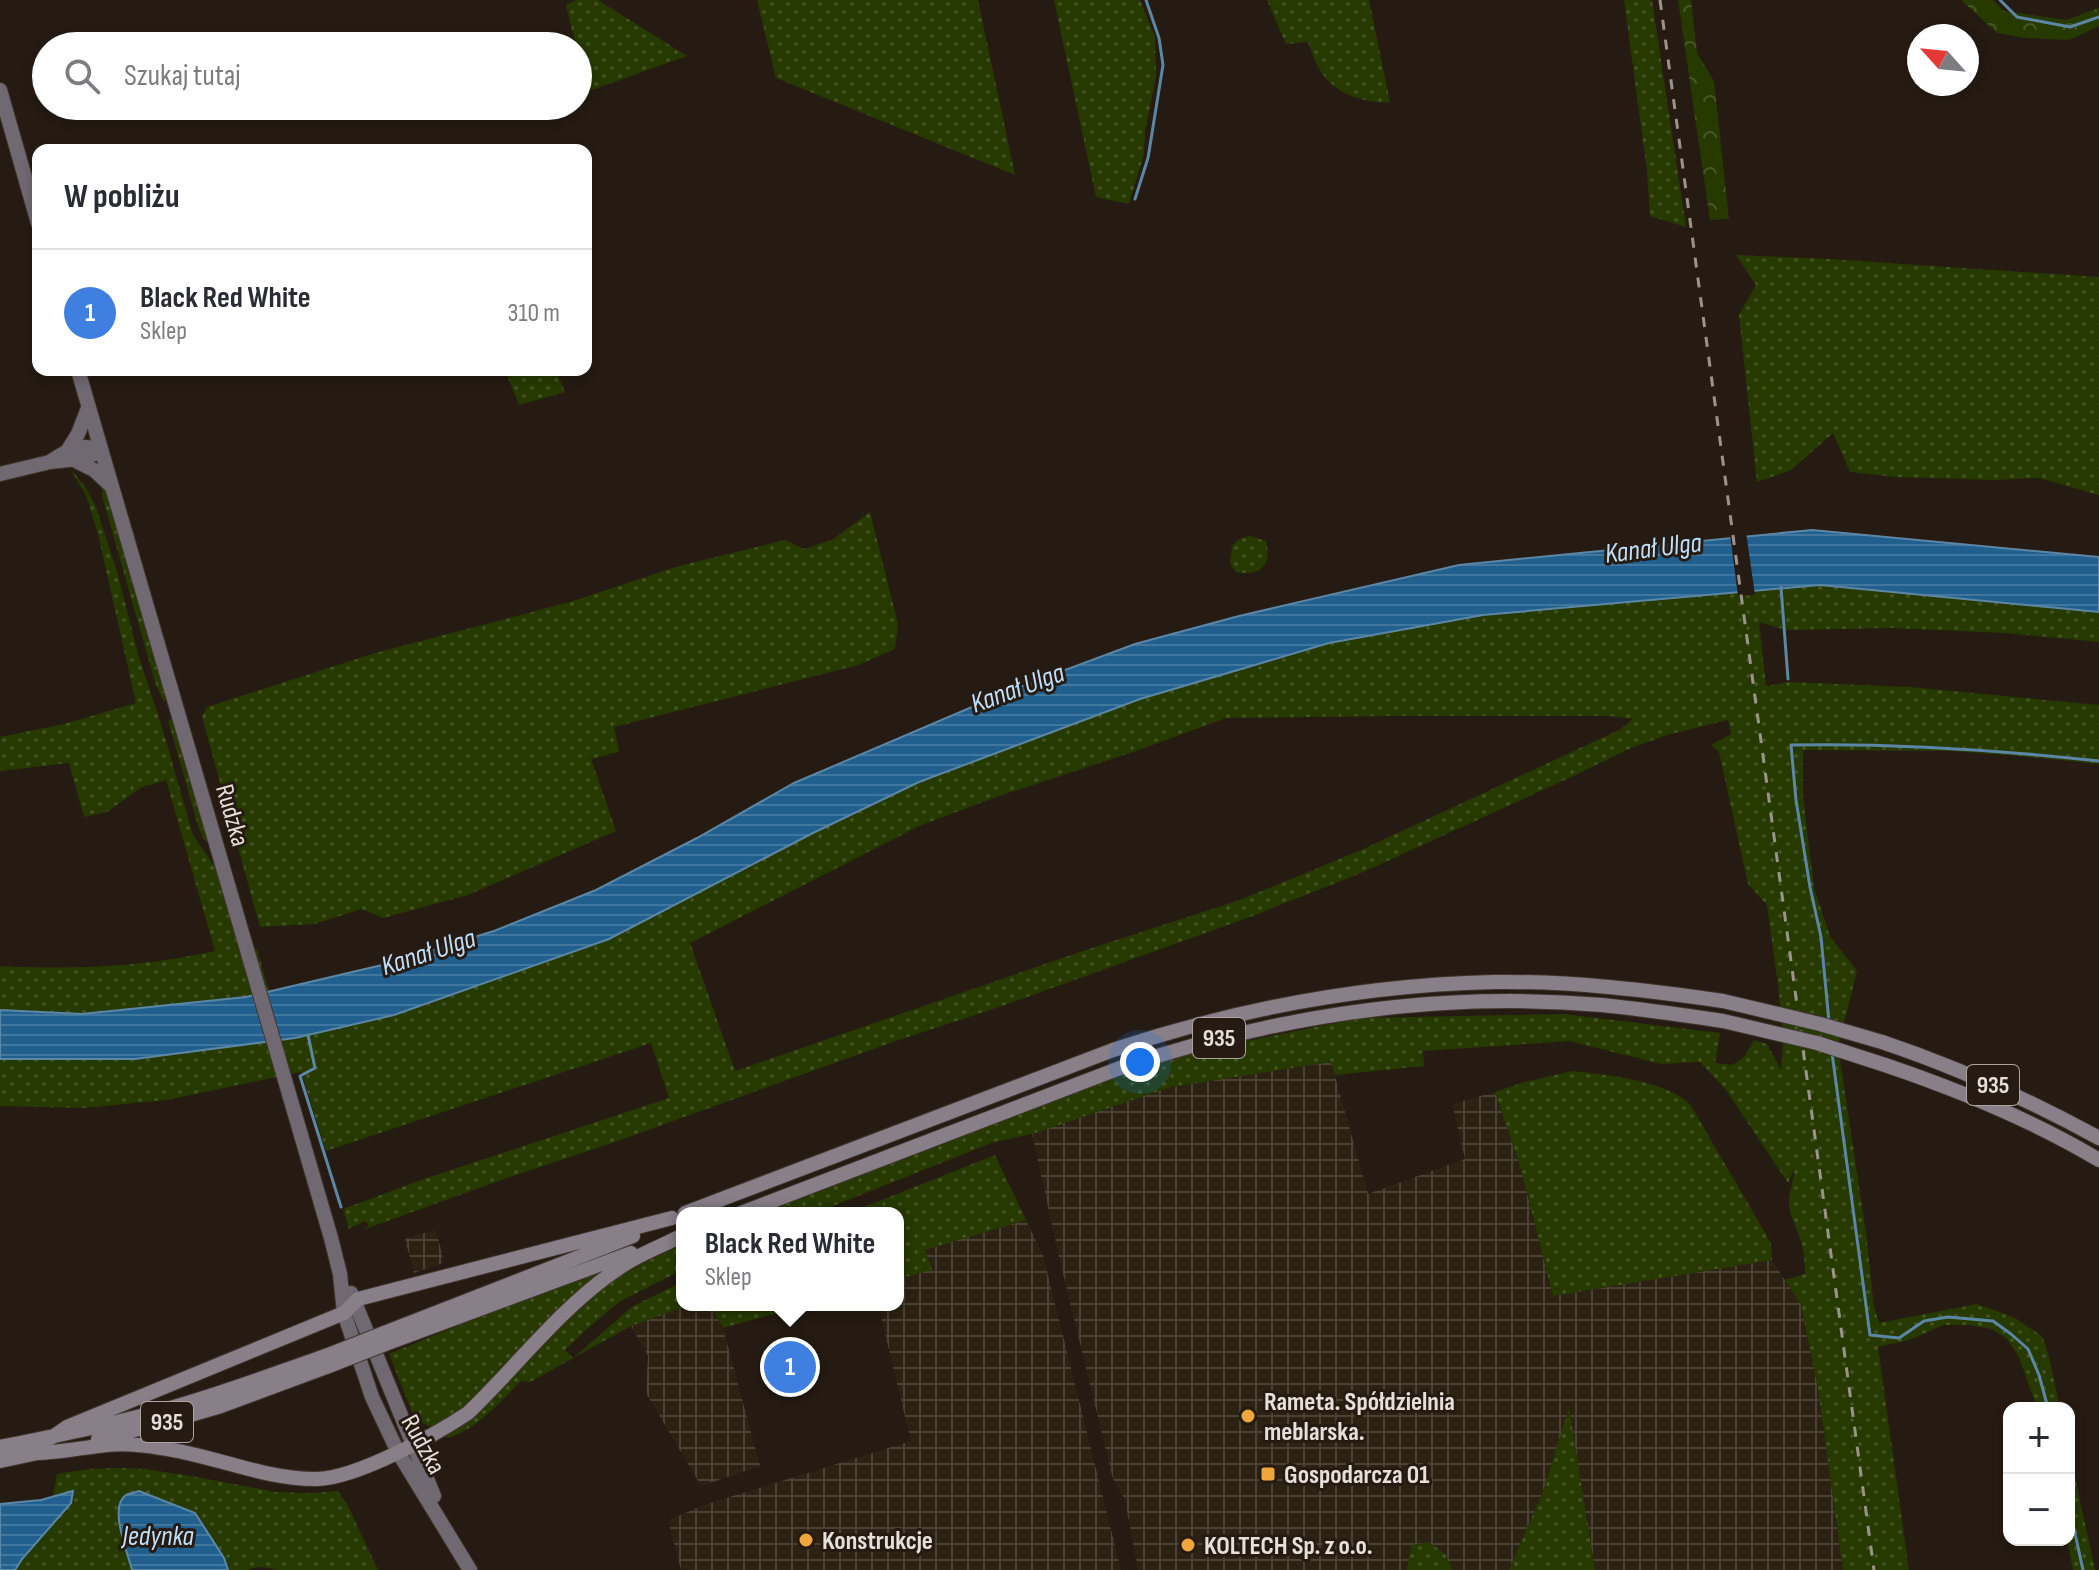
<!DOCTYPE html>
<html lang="pl">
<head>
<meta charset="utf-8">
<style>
	body { margin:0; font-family:"Sofia Sans Condensed",sans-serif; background:#f2f2f3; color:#2b2b33 }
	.controls { position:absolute; right:24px; bottom:24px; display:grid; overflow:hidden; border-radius:16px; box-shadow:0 4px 12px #0003 }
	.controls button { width:72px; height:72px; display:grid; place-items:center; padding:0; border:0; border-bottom:2px solid #e1e1e2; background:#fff; color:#2b2b33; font:40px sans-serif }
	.compass { position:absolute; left:1907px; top:24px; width:72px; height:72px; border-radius:50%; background:#fff; box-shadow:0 4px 12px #0003; rotate:297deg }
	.you { position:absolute; left:1140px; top:1062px; width:28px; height:28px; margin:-20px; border:6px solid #fff; border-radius:50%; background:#1a73e8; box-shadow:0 0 0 12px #1a73e833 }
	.badge { display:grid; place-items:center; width:52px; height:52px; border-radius:50%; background:#0b8043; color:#fff; font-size:26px; font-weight:700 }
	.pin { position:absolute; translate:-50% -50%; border:4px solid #fff; box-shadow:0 2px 8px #0006 }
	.popup { position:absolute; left:676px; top:1207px; width:228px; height:104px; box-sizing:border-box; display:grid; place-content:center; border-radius:16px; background:#fff; filter:drop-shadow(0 2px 6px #0005); font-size:26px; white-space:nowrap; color:#7c7c81 }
	.popup b { font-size:30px; color:#2b2b33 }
	.popup::after { content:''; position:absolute; left:50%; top:100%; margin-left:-16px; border:16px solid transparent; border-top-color:#fff }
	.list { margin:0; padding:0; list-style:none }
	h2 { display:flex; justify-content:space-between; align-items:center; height:104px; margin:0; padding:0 32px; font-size:34px }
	h2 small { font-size:26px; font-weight:400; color:#7c7c81 }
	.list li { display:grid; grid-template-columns:52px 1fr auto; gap:24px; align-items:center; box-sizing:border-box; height:128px; padding:0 32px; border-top:2px solid #e1e1e2 }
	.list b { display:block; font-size:30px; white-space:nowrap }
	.list p { margin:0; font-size:26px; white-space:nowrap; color:#7c7c81 }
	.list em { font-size:26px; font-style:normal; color:#7c7c81 }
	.icon { flex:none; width:44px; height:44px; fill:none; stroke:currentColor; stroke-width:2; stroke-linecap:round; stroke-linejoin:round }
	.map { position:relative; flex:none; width:2099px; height:1570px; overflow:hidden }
	.search { position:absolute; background:#fff; box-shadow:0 4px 12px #0003; left:32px; top:32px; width:560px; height:88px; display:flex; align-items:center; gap:20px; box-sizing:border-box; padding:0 28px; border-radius:44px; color:#7c7c81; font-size:30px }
	.panel { position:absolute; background:#fff; box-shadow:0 4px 12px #0003; left:32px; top:144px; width:560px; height:232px; border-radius:16px }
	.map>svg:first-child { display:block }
	.industrial { fill:url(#industrial-grid) }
	.grass { fill:url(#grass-dots); fill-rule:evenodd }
	.forest { fill:url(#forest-crowns) }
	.water { fill:url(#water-rules); stroke:#5c86a5; stroke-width:2 }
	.pier { fill:#251b12 }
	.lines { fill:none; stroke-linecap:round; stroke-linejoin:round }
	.stream { stroke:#5c86a5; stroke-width:3 }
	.secondary-casing { stroke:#40362e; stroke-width:16 }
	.primary-casing { stroke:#40362e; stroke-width:16 }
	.secondary { stroke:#716971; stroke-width:14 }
	.primary { stroke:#887f88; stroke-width:14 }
	.rail { stroke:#9c938d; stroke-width:3; stroke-dasharray:10 10; stroke-linecap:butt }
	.primary-bridge-casing { stroke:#40362e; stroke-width:16; stroke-linecap:butt }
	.primary-bridge { stroke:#887f88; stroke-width:14 }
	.poi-dot { fill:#efa73d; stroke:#251b12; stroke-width:3 }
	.labels { text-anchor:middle; stroke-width:6; stroke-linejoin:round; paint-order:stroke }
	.shield { fill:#251b12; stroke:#aca49e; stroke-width:2 }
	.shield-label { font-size:24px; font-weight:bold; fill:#e6dfda }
	.street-label { font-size:26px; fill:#e6dfda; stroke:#251b12 }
	.poi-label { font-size:26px; font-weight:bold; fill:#e6dfda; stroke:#251b12; text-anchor:start }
	.water-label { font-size:28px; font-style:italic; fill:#bfdffa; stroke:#251b12 }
</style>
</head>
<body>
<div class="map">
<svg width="2099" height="1570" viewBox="0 0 2099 1570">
	<defs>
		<pattern id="industrial-grid" width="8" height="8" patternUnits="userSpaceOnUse" patternTransform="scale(2)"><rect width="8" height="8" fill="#2c2213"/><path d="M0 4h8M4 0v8" fill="none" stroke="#4b4235"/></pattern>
		<pattern id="grass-dots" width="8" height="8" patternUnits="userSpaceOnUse" patternTransform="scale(2)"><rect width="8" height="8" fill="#263a00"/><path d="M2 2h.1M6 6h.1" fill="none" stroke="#465625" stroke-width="1.8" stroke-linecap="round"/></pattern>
		<pattern id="forest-crowns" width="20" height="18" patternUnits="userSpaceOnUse" patternTransform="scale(2)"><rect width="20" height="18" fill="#263a00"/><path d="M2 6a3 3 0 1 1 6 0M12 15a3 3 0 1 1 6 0" fill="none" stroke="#465625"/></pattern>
		<pattern id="water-rules" width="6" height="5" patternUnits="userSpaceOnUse" patternTransform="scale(2)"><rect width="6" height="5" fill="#21608e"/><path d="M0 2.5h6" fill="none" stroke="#41769d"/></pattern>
	</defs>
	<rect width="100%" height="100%" fill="#251b12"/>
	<!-- industrial -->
	<path class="industrial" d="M1331,1062L1368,1194L1465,1159L1452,1104L1495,1092L1521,1169L1553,1296L1772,1260L1801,1305L1818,1388L1843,1570H1595L1569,1410L1544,1489L1509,1570H1138L1125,1500L1113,1479L1059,1257L1032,1134L1094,1110L1171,1087Z
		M1026,1220L1043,1255L1121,1570H681L668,1520L707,1504L911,1441L878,1305H898V1279L924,1250Z
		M436,1229L444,1263L414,1273L405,1239Z
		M689,1305H710L723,1328L760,1466L701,1486L646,1393L648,1356L631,1326Z"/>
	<!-- grass -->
	<path class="grass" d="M576,0H598L687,56L586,92L578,55V46H576L566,5Z
		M757,0H978L1015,175L776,78Z
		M1054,0H1140L1155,37L1156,76L1145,132L1144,154L1129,204L1096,197Z
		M1267,0H1369L1390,102C1366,104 1335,94 1321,72C1315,63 1312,52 1308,42L1286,44Z
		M1624,0H1652L1686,227L1650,216L1647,171Z
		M1736,255L1829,259L2099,277V495L2039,478L1994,480L1896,477L1850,472L1833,433L1791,470L1757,482L1739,315L1756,285Z
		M505,370H556L565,392L519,405Z
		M69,467L86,488L96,507L118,575L138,654L161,724L193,835L217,870L241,950L257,949L269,992L246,997L82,1014L0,1010V966C72,970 145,967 215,951L166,780L140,788L107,812L84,817L69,763L0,771V737L64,724L136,703L98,534L86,495Z
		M102,481L108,490L167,698L164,702L156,685L102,496Z
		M870,512L898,624L895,649L858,665L614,727L619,752L591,759L616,831L468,895L383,918L362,909L314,924L260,927L202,717L207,707L375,653L570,602L679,566L785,540L804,549L832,540Z
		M1250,536L1266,541C1272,565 1261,577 1236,572L1230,563L1232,546L1239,539Z
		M1820,585L2099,612V642L2005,633L1892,628L1786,630L1759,622L1766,686L1790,682L1909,687L2099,705V764L2020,756L1951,751L1803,750V797L1814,888L1830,936L1857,971L1838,1047L1866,1233L1874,1307L1879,1323L1977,1304L2013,1317L2042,1336L2048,1353L2060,1408H2037L2019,1357L2007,1339L1992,1329L1970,1325H1943L1912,1339L1878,1347L1909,1570H1843L1818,1388L1801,1305L1785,1280L1805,1274C1805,1263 1804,1251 1801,1241C1797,1228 1789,1216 1789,1202C1789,1193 1794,1179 1794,1169L1788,1183L1726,1090L1700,1062L1661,1064L1569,1041L1423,1051L1424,1066L1335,1075L1331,1062L1171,1087L1032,1134L994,1142L815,1213H757L1063,1096L1168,1057L1360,1018L1564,1014L1720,1033L1715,1063L1732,1065L1744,1057L1754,1040L1767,1044L1781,1070L1783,1046L1779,993L1767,905L1748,884L1719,752L1711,745L1731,734L1728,720L1667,735L1631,748L1569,778L1361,873L1250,917L1005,1005L893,1042L612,1143L510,1177L365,1229L369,1225L365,1221L349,1229L343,1209L424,1179L669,1098L651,1043L326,1151L301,1072L166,1100L84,1108L0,1106V1059H135L295,1038L813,833L919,782L980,758L1140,699L1329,643L1483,615ZM1392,716H1609L1633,719L1619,730L1359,851L1240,900L1080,952L735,1071L690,943L919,826L999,796L1136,751L1226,718Z
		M175,718L209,836L208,843L203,839L199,829L168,720Z
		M1573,1071C1607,1075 1664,1080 1690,1104L1771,1243L1772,1260L1553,1296L1521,1169L1495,1092L1524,1082Z
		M995,1155L1026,1220L925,1250L932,1270L898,1279V1213H849Z
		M682,1244V1270L619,1302L588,1328L565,1350L573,1358L633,1306L682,1282V1305H689L631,1326L530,1382L521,1381C502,1400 475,1431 447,1438L445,1436L496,1393L566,1316L602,1284Z
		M617,1263L571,1297L467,1406L432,1427L415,1420L389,1354L557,1285Z
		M710,1305H807L723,1328Z
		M1569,1408L1595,1570H1509L1544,1489Z
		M2069,1449L2095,1570H2073L2067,1540H2069Z
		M119,1468L145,1469L197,1477L276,1492L310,1493L338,1491L347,1504L378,1570H276C268,1567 256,1565 249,1570H228L224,1558L118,1517L132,1570H15L69,1493L53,1496L57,1474L89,1469Z
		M1429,1542L1446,1555L1452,1570H1407L1411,1545Z"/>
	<!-- forest -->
	<path class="forest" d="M1678,0H1691L1697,53L1714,81L1729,219L1710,220Z
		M1961,0H1993L2004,11L2066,20L2099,8V26L2069,40L2025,38L1997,33Z"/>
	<!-- water -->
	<path class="water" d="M1812,530L2099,557V612L1820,585L1483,615L1329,643L1140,699L919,782L813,833L609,939L394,1015L295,1038L135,1059H0V1010L82,1014L246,997L382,965L494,931L596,890L697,838L794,783L1014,689L1135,644L1239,616L1459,565Z
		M73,1491L71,1503L22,1559L15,1570H0V1504L41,1500Z
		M139,1491L195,1513L224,1558L228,1570H132C128,1554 108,1506 126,1495C130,1493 135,1493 139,1491Z"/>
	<!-- pier -->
	<path class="pier" d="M1746,532L1755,595L1738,596L1730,534Z"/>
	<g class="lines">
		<!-- stream -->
		<path class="stream" d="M2000,0L2017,17L2070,27L2099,17
			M1135,199L1148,158L1163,65L1159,38L1146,0
			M1781,587L1788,679
			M1829,1022L1821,937L1810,887L1796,800L1791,745C1894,743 1997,750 2099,761
			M308,1035L315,1068L300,1076L341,1207
			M1832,1053L1870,1335L1899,1338L1924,1321L1948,1317L1993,1321L2011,1334L2028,1349L2039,1375L2048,1408
			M2069,1506L2083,1570"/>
		<!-- secondary casing -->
		<g class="secondary-casing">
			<path id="secondary" d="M0,90L38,223
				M78,370L331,1238L340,1274L344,1313L372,1397L398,1452L470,1570
				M68,450L78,434L88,408
				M51,461C70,449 78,443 101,450
				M76,461L94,470L111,486
				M0,474L50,462L86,458L101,450
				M351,1293L434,1496"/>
		</g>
		<!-- primary casing -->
		<g class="primary-casing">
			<path id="primary" d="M1882,1042C1957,1067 2029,1100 2099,1138
				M1885,1065C1959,1090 2032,1120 2099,1160
				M685,1213L1113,1050C1236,1009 1363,985 1494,982C1570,981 1647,990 1723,1001
				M741,1213L1120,1068C1275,1016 1438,991 1602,1005C1642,1009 1683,1015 1723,1021
				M384,1333L633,1236
				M388,1343L631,1253
				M51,1438L67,1427L344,1313L358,1299L672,1218
				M98,1439L163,1423L221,1406L329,1366
				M0,1447C55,1436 110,1425 163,1410C219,1395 273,1374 328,1355
				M39,1453C62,1452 83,1448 106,1445C124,1443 144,1445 161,1448C213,1455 265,1480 317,1479C357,1478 435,1435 468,1413C518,1365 561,1307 619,1268C637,1255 660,1247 679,1237
				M0,1461L47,1451"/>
		</g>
		<!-- secondary -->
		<use href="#secondary" class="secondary"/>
		<!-- primary -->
		<use href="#primary" class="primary"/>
		<!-- rail -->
		<path class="rail" d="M1660,0L1874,1570"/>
		<!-- primary-bridge casing -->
		<g class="primary-bridge-casing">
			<path id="primary-bridge" d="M1723,1001L1820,1024L1882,1042
				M1723,1021L1817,1043L1885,1065
				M328,1355L384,1333
				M329,1366L388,1343"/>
		</g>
		<!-- primary-bridge -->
		<use href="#primary-bridge" class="primary-bridge"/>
	</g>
	<!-- markers -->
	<g class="poi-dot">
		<circle cx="1248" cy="1416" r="8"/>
		<rect x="1260" y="1466" width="16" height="16" rx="4"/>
		<circle cx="806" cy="1540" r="8"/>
		<circle cx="1188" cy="1545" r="8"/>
	</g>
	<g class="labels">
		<!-- shield labels -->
		<g class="shield">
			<rect x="1193" y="1018" width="52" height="40" rx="6"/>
			<rect x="1967" y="1065" width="52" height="40" rx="6"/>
			<rect x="141" y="1402" width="52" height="40" rx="6"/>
		</g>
		<g class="shield-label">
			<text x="1219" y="1046">935</text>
			<text x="1993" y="1093">935</text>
			<text x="167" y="1430">935</text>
		</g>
		<!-- street labels -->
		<g class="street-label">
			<text transform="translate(233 815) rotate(74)" y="9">Rudzka</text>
			<text transform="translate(424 1444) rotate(61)" y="9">Rudzka</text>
		</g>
		<!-- poi labels -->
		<g class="poi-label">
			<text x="1264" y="1410">Rameta. Spółdzielnia<tspan x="1264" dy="30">meblarska.</tspan></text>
			<text x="1284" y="1483">Gospodarcza 01</text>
			<text x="822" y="1549">Konstrukcje</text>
			<text x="1204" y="1554">KOLTECH Sp. z o.o.</text>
		</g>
		<!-- water labels -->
		<g class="water-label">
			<text transform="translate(1653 547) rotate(-7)" y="10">Kanał Ulga</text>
			<text transform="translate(1017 687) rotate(-20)" y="10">Kanał Ulga</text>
			<text transform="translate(428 951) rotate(-18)" y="10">Kanał Ulga</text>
			<text x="158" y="1545">Jedynka</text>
		</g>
	</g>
</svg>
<div class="controls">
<button>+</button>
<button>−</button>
</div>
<svg class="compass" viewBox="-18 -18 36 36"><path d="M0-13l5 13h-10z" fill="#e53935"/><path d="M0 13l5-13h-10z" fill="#7c7c81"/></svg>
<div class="you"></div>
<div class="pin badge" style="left:790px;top:1367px;background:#3f7fe0">1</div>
<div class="popup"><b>Black Red White</b>Sklep</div>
<div class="search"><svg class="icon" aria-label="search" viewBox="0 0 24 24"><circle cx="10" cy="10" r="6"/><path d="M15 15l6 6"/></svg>Szukaj tutaj</div>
<section class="panel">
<h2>W pobliżu<small></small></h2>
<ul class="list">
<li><span class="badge" style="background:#3f7fe0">1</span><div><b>Black Red White</b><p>Sklep</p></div><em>310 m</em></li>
</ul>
</section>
</div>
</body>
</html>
